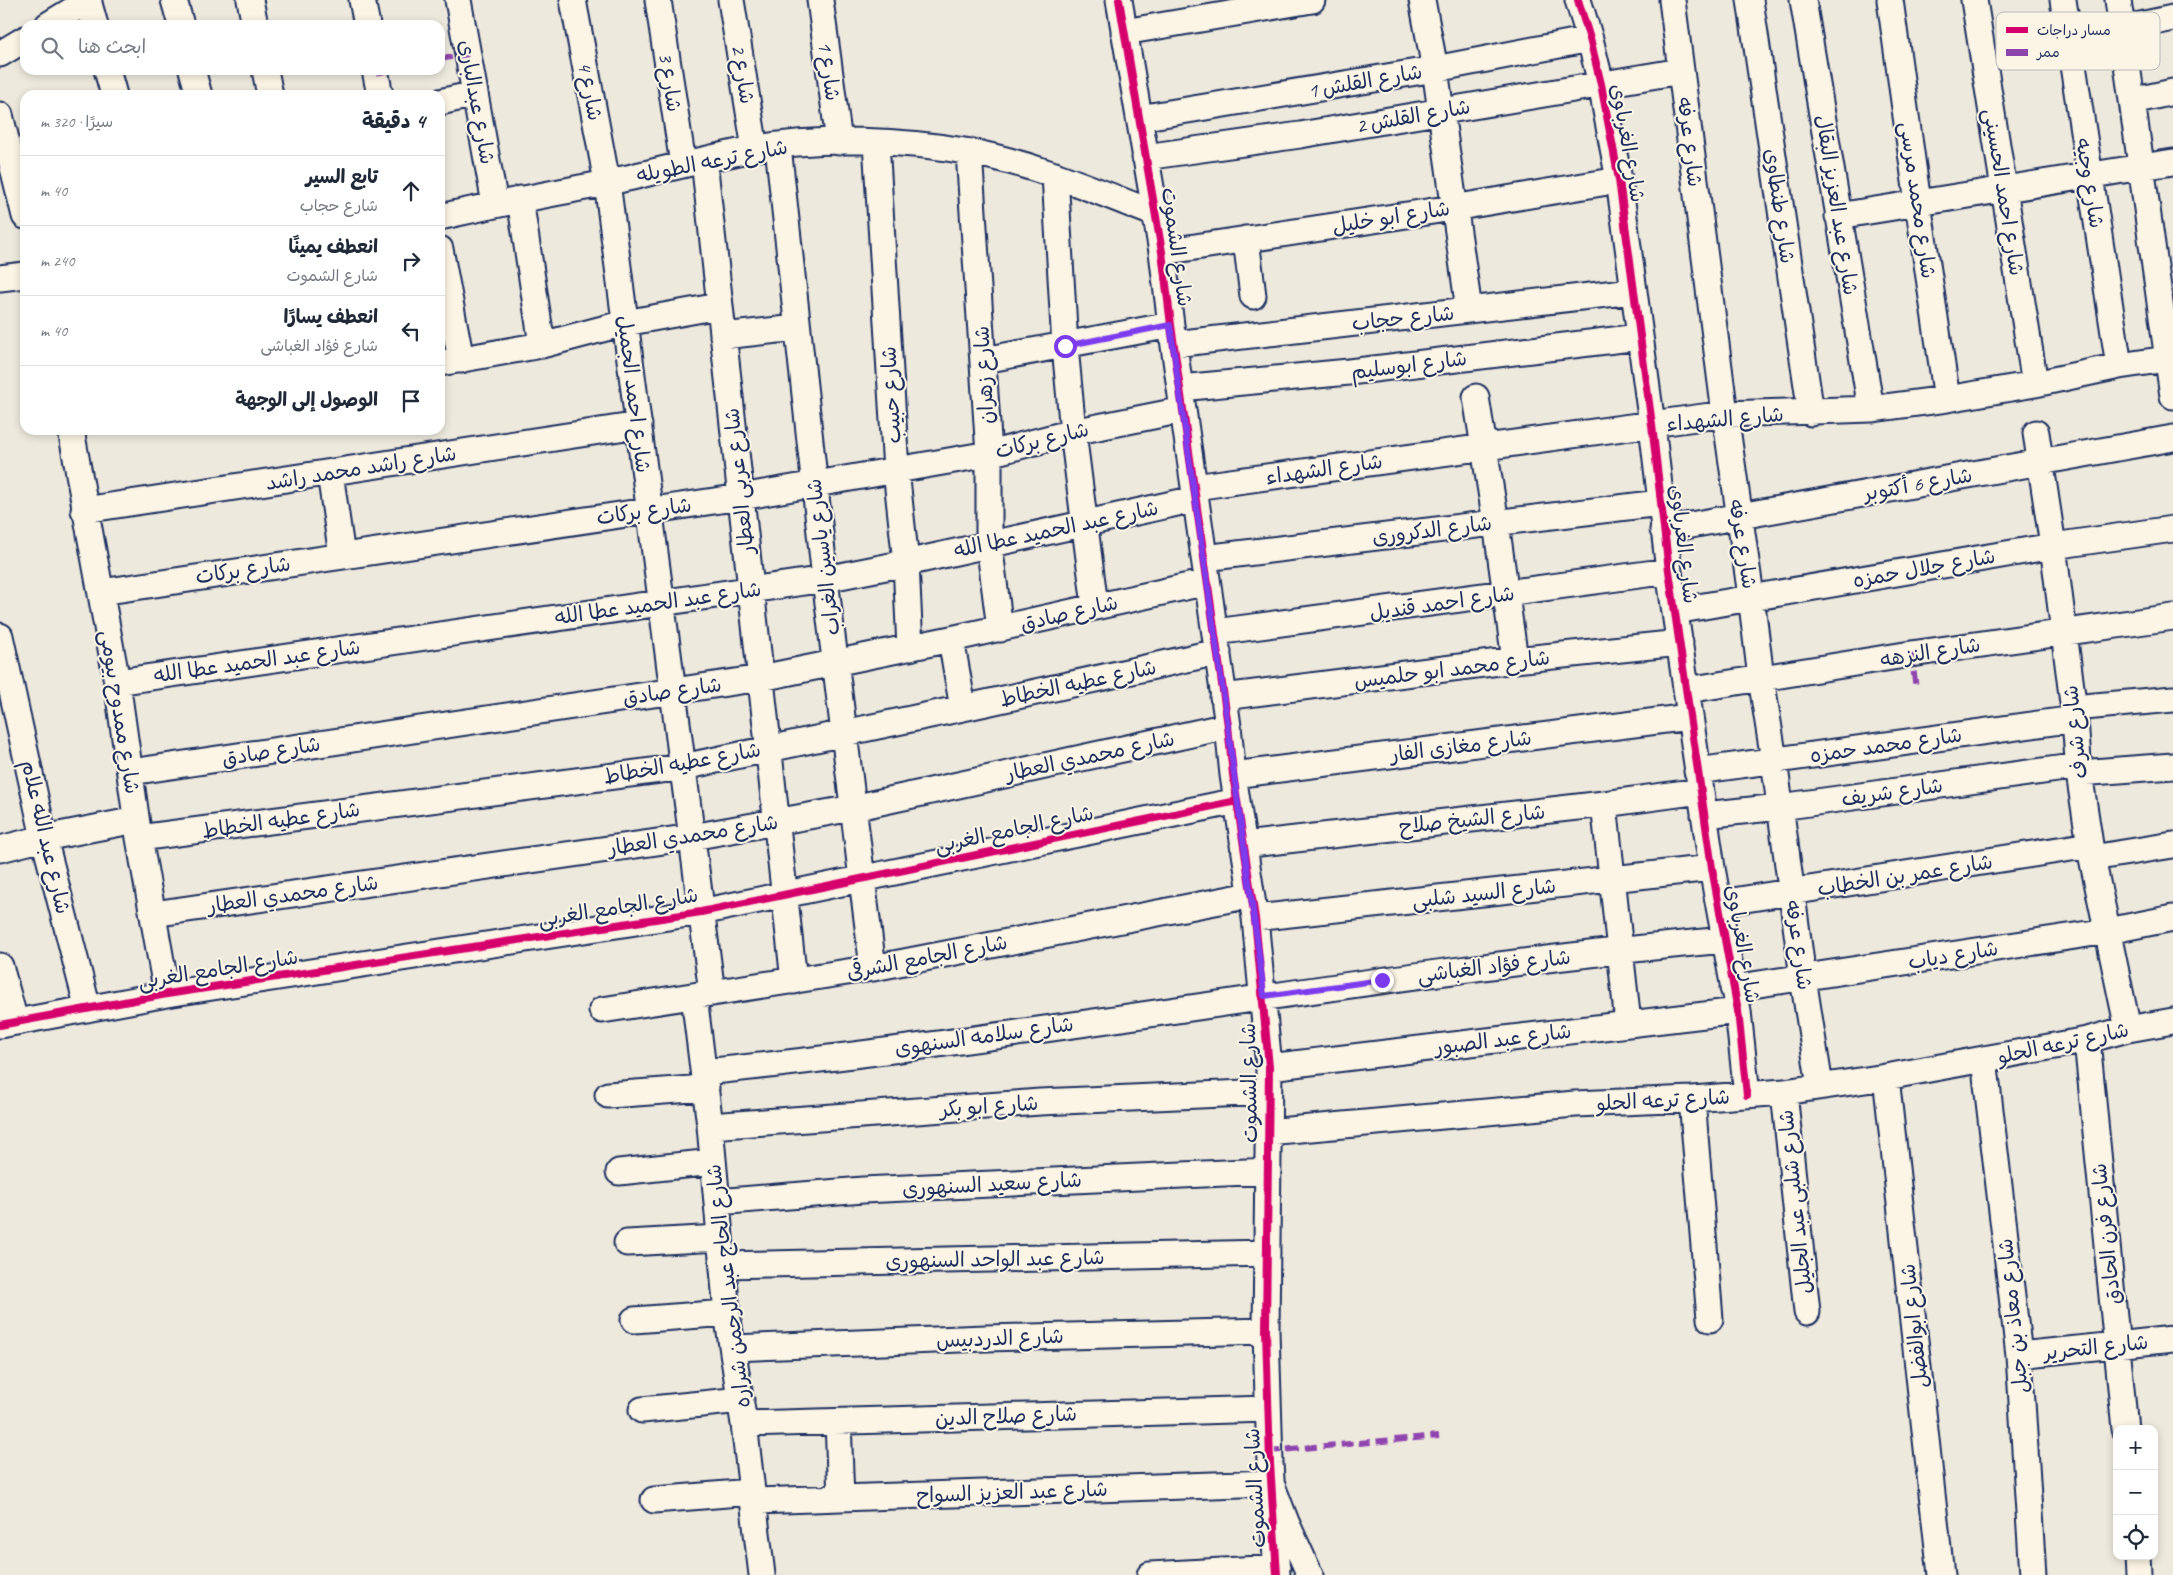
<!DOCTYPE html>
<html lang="ar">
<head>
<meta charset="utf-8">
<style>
	body { margin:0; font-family:Caveat,"Playpen Sans Arabic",sans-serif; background:#f6f6f7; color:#1f2937; direction:rtl }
	.controls { position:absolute; right:15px; bottom:15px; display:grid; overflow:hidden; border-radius:10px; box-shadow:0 2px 8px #0003 }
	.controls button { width:45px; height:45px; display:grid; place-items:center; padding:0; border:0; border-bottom:1px solid #e0e1e3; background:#fff; color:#1f2937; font:25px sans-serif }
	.stop { position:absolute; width:15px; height:15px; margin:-11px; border:4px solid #7c3aed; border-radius:50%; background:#fff }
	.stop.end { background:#7c3aed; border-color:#fff; box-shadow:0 1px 5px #0008 }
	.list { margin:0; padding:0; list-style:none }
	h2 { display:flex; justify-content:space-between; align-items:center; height:65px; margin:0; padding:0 20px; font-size:21px }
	h2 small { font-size:16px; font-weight:400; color:#747a83 }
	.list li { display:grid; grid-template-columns:32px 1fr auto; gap:15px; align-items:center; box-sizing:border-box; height:70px; padding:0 20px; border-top:1px solid #e0e1e3 }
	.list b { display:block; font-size:19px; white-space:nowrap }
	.list p { margin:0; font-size:16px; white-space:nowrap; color:#747a83 }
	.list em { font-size:16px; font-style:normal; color:#747a83 }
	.icon { flex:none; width:28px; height:28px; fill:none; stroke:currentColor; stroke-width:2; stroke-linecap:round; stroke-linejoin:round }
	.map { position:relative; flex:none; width:2173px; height:1575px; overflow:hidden; direction:ltr }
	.search { position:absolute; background:#fff; box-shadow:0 2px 8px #0003; left:20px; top:20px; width:425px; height:55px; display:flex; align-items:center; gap:12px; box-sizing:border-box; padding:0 18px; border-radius:15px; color:#747a83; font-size:19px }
	.panel { position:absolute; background:#fff; box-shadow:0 2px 8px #0003; left:20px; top:90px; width:425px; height:345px; border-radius:15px; direction:rtl }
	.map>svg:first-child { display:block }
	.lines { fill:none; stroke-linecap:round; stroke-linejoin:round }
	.minor-casing { stroke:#1b2f5e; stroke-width:29 }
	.minor { stroke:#fcf5e5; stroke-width:25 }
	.quiet { stroke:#8e44ad; stroke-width:6; stroke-dasharray:12 6; stroke-linecap:butt }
	.cycleway-casing { stroke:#fcf5e5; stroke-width:11 }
	.cycleway { stroke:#d6006c; stroke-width:8 }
	.route { stroke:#7c3aed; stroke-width:6 }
	.labels { text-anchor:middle; stroke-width:4; stroke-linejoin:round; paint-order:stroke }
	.street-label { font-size:21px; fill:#1b2f5e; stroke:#fcf5e5 }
	.key { fill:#fcf5e5; stroke:#b8babc; stroke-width:1 }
	.key-label { font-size:14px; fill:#1b2f5e }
</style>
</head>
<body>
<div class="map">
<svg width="2173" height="1575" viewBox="0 0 2173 1575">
	<rect width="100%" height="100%" fill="#eee9dd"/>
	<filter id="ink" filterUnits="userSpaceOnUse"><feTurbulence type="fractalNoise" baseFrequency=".02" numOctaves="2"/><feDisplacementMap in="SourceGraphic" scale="10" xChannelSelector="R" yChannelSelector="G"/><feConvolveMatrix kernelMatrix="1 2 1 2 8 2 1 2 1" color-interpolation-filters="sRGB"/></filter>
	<g filter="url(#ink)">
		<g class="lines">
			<!-- minor casing -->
			<g class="minor-casing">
				<path id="minor" d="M88,0L95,25
					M174,0L181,25
					M250,0L255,25
					M362,0L367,25
					M458,0L495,204
					M573,0L607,182L712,993
					M658,0L683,164
					M731,0L755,149
					M820,0L839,142
					M1119,0L1162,252L1171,325L1228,726L1233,775L1255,918L1269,1067L1266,1331L1270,1463L1277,1575
					M1422,0L1435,69L1469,310
					M1578,0L1590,39L1601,84L1619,180L1652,425L1669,571L1712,868L1738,1011L1747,1095
					M1672,0L1725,414L1751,596L1761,678L1774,760L1803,978L1820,1086
					M1750,0L1811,413
					M1803,0L1871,409
					M1890,0L1918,203L1947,399
					M1974,0L2035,384
					M2063,0L2119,366
					M2118,0L2173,396
					M48,25L89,0
					M2122,29L2173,18
					M1124,32L1312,0
					M0,54L25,39
					M107,70L114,95
					M192,70L199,95
					M265,70L270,95
					M375,70L380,95
					M2132,101L2173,92
					M440,102L475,94
					M0,115L25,216
					M1139,118L1435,69L1590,39
					M876,142L896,470L906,563L910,648
					M778,146L825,579L873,968
					M969,152L989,454V543L1000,629
					M1145,157L1300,135L1681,71
					M704,160L794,981
					M1055,175L1065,346L1073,432L1095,606
					M520,199L542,345
					M1838,216L2173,162
					M440,217C495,204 551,194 606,183C655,172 704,159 753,149C819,136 905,140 971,152C1035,164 1096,191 1156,214
					M1246,239L1253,296
					M440,249L461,360
					M1162,252L1453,208L1619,180
					M0,278L25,275
					M723,336L797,328
					M1174,344L1633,291
					M984,360L1171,325
					M440,363L542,345L625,323L719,306
					M1180,388L1349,372L1639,337
					M1476,397L1496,523L1515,660
					M71,430L117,682L139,838L167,994
					M2036,433L2053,546L2075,719L2079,773L2092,858L2128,1029
					M330,473L342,556
					M1194,487L1725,414L1871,409L1947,399L2035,384L2119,366L2167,359
					M84,510L639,425
					M1663,530L2173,438
					M1204,558L1660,503
					M101,592L741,497L989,454L1073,432L1183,410
					M1675,611L2053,546L2173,529
					M1215,632L1669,571
					M0,636L44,838L88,1009
					M951,639L963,708
					M117,682L825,579L906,563L1195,499
					M1687,690L1911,654L2173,617
					M1223,697L1515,660L1680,643
					M2073,708L2173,699
					M1697,771L2075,719
					M131,772L761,678L951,639L1207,582
					M2079,773L2173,766
					M1233,775L1689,717
					M1604,804L1628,1023
					M1704,815L1780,807L2079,766
					M139,838L683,767L963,708L1218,652
					M1243,845L1604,804L1700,791
					M0,849L44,838L136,820
					M2092,858L2173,845
					M1720,903L2090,845
					M153,914L692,837L853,808L1228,726
					M1255,918L1712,868
					M0,966L15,1021
					M1733,988L2108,931L2173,918
					M694,996L710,1126L727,1313L744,1424L762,1575
					M602,1010L873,968L1251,895
					M0,1025L167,994L701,912L1237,801
					M2087,1040L2125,1429
					M1984,1059L2019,1355L2033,1575
					M1269,1067L1738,1011
					M704,1072C1046,1037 1383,971 1725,940
					M1886,1077L1941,1575
					M1784,1092L1807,1312
					M608,1095L706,1088
					M1692,1099L1710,1319
					M710,1126L1040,1102L1268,1092
					M1267,1132L1575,1104L1692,1099L1784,1092L1886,1077L2087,1040L2128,1029L2173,1021
					M619,1172L713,1162
					M717,1202L863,1190L1268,1171
					M627,1243L720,1238
					M724,1265L1267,1253
					M634,1320L727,1313
					M733,1348L986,1338L1266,1331
					M2019,1355L2173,1339
					M642,1410L741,1400
					M838,1422L841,1498
					M744,1424L1268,1409
					M654,1500L751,1492
					M753,1501L1271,1483L1286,1522L1310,1575
					M2138,1556L2139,1575
					M1150,1575L1277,1568"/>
			</g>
			<!-- minor -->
			<use href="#minor" class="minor"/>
			<!-- quiet -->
			<path class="quiet" d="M440,59L468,54
				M376,73L389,70
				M1911,654L1916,688
				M1269,1451L1439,1436"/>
			<!-- cycleway casing -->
			<g class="cycleway-casing">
				<path id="cycleway" d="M1119,0L1162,252L1171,325L1228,726L1233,775L1255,918L1269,1067L1266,1331L1270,1463L1277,1575
					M1578,0L1590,39L1601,84L1619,180L1652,425L1669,571L1712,868L1738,1011L1747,1095
					M0,1025L167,994L701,912L1237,801"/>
			</g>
			<!-- cycleway -->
			<use href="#cycleway" class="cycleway"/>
		</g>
	</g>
	<g class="lines" filter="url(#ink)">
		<!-- route -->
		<path class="route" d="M1065,346L1170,325L1228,726C1238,816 1254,906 1264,996L1382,980"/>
	</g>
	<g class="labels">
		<!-- street labels -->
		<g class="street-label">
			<text transform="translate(829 71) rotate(82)" y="7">شارع 1</text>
			<text transform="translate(743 74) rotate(81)" y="7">شارع 2</text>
			<text transform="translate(1365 81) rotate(-10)" y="7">شارع القلش 1</text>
			<text transform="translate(670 82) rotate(81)" y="7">شارع 3</text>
			<text transform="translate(590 91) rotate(79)" y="7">شارع 4</text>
			<text transform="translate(477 102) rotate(80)" y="7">شارع عبدالبارى</text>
			<text transform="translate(1413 116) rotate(-10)" y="7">شارع القلش 2</text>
			<text transform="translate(1690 142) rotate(83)" y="7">شارع عرفه</text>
			<text transform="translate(1628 143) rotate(80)" y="7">شارع الغرباوى</text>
			<text transform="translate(712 161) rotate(-11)" y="7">شارع ترعه الطويله</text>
			<text transform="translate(2090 183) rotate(81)" y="7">شارع وجيه</text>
			<text transform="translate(2004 192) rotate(81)" y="7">شارع احمد الحسينى</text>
			<text transform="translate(1918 200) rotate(82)" y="7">شارع محمد مرسى</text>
			<text transform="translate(1837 205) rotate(81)" y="7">شارع عبد العزيز البقال</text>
			<text transform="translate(1780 206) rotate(82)" y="7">شارع طنطاوى</text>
			<text transform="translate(1391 217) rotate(-9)" y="7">شارع ابو خليل</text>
			<text transform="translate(1177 247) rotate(82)" y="7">شارع الشموت</text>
			<text transform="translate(1403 318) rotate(-6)" y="7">شارع حجاب</text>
			<text transform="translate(1409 365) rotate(-7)" y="7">شارع ابوسليم</text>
			<text transform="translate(984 375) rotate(-93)" y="7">شارع زهران</text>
			<text transform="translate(634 394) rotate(83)" y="7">شارع احمد الجميل</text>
			<text transform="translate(891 395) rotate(-93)" y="7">شارع حبيب</text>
			<text transform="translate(1725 419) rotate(-5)" y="7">شارع الشهداء</text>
			<text transform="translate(1042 440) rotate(-14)" y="7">شارع بركات</text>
			<text transform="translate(361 468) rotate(-9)" y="7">شارع راشد محمد راشد</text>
			<text transform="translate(1324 469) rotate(-8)" y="7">شارع الشهداء</text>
			<text transform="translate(739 481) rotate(-96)" y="7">شارع عربى العطار</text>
			<text transform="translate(1918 484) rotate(-10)" y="7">شارع 6 أكتوبر</text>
			<text transform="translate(644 511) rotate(-8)" y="7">شارع بركات</text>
			<text transform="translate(1056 529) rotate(-12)" y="7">شارع عبد الحميد عطا الله</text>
			<text transform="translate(1432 530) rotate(-7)" y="7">شارع الدكرورى</text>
			<text transform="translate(1684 544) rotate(83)" y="7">شارع الغرباوى</text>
			<text transform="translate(1743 544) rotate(81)" y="7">شارع عرفه</text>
			<text transform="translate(823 557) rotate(-97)" y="7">شارع ياسين الغراب</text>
			<text transform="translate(1924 568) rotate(-10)" y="7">شارع جلال حمزه</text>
			<text transform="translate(243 570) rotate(-8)" y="7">شارع بركات</text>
			<text transform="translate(658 603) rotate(-8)" y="7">شارع عبد الحميد عطا الله</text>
			<text transform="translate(1442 603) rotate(-8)" y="7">شارع احمد قنديل</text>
			<text transform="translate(1069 613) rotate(-13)" y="7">شارع صادق</text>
			<text transform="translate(1930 652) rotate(-9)" y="7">شارع النزهه</text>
			<text transform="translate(257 661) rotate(-8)" y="7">شارع عبد الحميد عطا الله</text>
			<text transform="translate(1452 669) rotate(-7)" y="7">شارع محمد ابو حلميس</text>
			<text transform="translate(1078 683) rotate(-12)" y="7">شارع عطيه الخطاط</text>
			<text transform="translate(672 691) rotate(-8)" y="7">شارع صادق</text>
			<text transform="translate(120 712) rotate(81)" y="7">شارع ممدوح بيومى</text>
			<text transform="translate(2075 732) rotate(-96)" y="7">شارع شرف</text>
			<text transform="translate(1886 745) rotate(-8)" y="7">شارع محمد حمزه</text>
			<text transform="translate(1461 746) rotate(-7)" y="7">شارع مغازى الفار</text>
			<text transform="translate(271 751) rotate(-9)" y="7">شارع صادق</text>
			<text transform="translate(1090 756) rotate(-12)" y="7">شارع محمدي العطار</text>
			<text transform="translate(682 763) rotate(-10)" y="7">شارع عطيه الخطاط</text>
			<text transform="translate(1892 792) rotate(-8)" y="7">شارع شريف</text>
			<text transform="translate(1472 819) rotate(-6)" y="7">شارع الشيخ صلاح</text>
			<text transform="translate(281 820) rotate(-8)" y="7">شارع عطيه الخطاط</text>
			<text transform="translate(1014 829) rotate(-12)" y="7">شارع الجامع الغربى</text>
			<text transform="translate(693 835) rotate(-9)" y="7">شارع محمدي العطار</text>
			<text transform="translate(46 837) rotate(77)" y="7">شارع عبد الله علام</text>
			<text transform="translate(1905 875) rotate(-9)" y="7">شارع عمر بن الخطاب</text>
			<text transform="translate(1484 893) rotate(-6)" y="7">شارع السيد شلبى</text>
			<text transform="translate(293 894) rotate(-8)" y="7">شارع محمدي العطار</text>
			<text transform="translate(618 907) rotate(-9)" y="7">شارع الجامع الغربى</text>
			<text transform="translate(1743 944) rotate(80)" y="7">شارع الغرباوى</text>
			<text transform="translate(1799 945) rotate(82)" y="7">شارع عرفه</text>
			<text transform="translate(1953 955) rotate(-9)" y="7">شارع دياب</text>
			<text transform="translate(927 957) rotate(-11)" y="7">شارع الجامع الشرقى</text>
			<text transform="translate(1494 966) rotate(-7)" y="7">شارع فؤاد الغباشى</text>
			<text transform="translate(218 969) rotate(-9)" y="7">شارع الجامع الغربى</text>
			<text transform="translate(984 1036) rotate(-8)" y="7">شارع سلامه السنهوى</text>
			<text transform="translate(1503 1039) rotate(-7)" y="7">شارع عبد الصبور</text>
			<text transform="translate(2063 1043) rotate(-12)" y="7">شارع ترعه الحلو</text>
			<text transform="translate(1249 1083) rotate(-91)" y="7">شارع الشموت</text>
			<text transform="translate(1663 1100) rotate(-3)" y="7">شارع ترعه الحلو</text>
			<text transform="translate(989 1106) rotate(-4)" y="7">شارع ابو بكر</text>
			<text transform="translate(992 1184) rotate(-3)" y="7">شارع سعيد السنهورى</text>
			<text transform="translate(1795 1202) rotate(-96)" y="7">شارع شلبى عبد الجليل</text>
			<text transform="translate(2106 1234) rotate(-96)" y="7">شارع فرن الحادق</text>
			<text transform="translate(995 1259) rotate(-1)" y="7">شارع عبد الواحد السنهورى</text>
			<text transform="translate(728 1286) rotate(-97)" y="7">شارع الحاج عبد الرحمن شراره</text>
			<text transform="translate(2013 1316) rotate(-96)" y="7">شارع معاذ بن جبل</text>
			<text transform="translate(1914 1326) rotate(-96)" y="7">شارع ابوالفضل</text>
			<text transform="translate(1000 1338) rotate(-2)" y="7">شارع الدردبيس</text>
			<text transform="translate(2096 1347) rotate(-6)" y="7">شارع التحرير</text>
			<text transform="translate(1006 1416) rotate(-2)" y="7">شارع صلاح الدين</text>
			<text transform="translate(1255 1488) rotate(-93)" y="7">شارع الشموت</text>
			<text transform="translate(1012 1492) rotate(-2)" y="7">شارع عبد العزيز السواح</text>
		</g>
	</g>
	<!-- legend -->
	<rect x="1996" y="12" width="164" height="58" rx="8" class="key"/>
	<rect x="2006" y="27" width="22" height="6" fill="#d6006c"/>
	<rect x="2006" y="49" width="22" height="7" fill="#8e44ad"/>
	<g class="key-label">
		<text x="2037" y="35">مسار دراجات</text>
		<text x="2037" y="57">ممر</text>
	</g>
</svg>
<div class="controls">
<button>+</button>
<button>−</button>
<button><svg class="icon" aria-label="locate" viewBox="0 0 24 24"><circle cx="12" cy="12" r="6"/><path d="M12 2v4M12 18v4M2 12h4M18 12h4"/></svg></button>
</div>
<div class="stop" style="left:1065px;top:346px"></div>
<div class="stop end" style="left:1382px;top:980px"></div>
<div class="search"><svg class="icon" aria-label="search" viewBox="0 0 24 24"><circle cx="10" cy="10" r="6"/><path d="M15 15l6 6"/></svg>ابحث هنا</div>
<section class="panel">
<h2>4 دقيقة<small>سيرًا · 320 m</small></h2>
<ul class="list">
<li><svg class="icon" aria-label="ahead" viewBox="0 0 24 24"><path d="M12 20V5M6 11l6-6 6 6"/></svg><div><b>تابع السير</b><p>شارع حجاب</p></div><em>40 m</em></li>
<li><svg class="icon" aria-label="right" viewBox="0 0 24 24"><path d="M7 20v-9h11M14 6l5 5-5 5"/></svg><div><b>انعطف يمينًا</b><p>شارع الشموت</p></div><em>240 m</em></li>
<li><svg class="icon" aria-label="left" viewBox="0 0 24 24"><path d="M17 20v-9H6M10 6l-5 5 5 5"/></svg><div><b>انعطف يسارًا</b><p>شارع فؤاد الغباشى</p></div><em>40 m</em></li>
<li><svg class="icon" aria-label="arrive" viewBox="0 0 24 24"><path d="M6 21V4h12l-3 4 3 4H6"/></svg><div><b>الوصول إلى الوجهة</b></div></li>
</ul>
</section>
</div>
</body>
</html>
